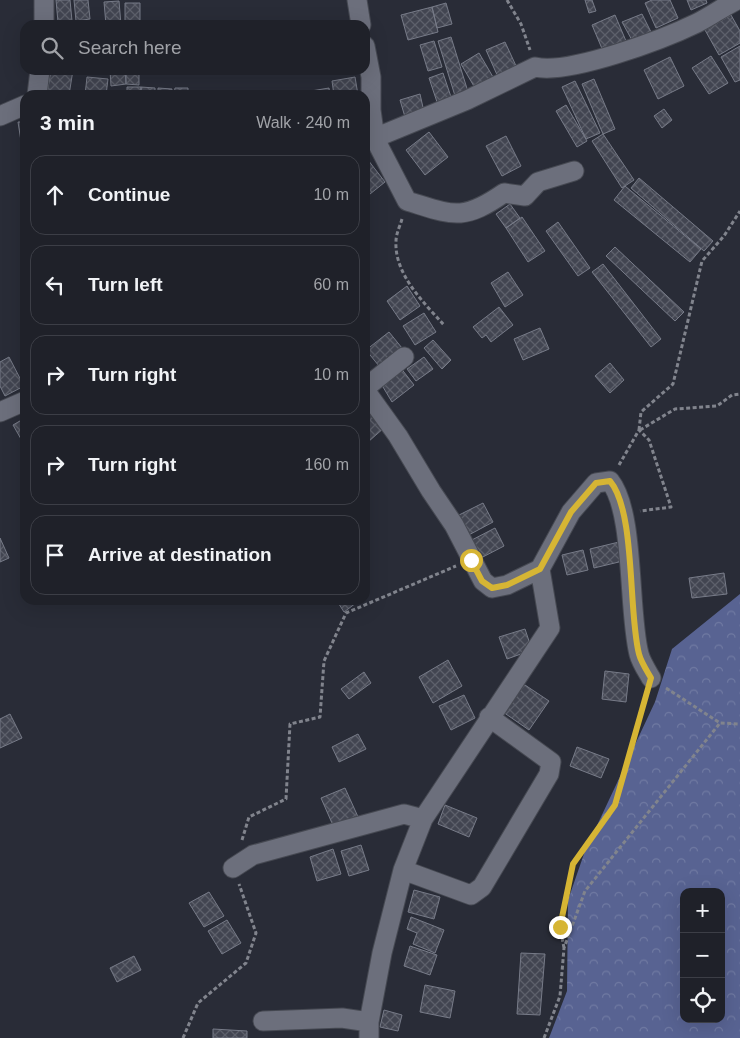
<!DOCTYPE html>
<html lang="en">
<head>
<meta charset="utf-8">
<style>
	body { margin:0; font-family:Arial,sans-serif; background:#2c2e35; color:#f1f3f6 }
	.controls { position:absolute; right:15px; bottom:15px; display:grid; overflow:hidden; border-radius:10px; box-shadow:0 5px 20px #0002 }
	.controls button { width:45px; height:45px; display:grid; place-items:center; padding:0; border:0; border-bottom:1px solid #3c3e46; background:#1f2129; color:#f1f3f6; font:25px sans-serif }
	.stop { position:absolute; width:15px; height:15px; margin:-11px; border:4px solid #d6b534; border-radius:50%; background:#fff }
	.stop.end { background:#d6b534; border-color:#fff; box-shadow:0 1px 5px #0008 }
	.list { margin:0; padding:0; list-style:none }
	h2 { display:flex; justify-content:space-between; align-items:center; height:65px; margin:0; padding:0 20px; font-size:21px }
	h2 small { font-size:16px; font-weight:400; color:#a1a3a8 }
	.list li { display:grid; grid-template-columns:32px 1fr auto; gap:15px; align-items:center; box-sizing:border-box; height:80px; margin:0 10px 10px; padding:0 10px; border:1px solid #3c3e46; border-radius:15px }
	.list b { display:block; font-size:19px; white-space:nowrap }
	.list em { font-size:16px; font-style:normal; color:#a1a3a8 }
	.icon { flex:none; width:28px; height:28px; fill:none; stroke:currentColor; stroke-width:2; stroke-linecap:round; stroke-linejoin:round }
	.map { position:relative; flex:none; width:740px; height:1038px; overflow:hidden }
	.search { position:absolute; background:#1f2129; box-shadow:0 5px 20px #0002; left:20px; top:20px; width:350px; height:55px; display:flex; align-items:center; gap:12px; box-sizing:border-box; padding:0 18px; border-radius:15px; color:#a1a3a8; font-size:19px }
	.panel { position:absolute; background:#1f2129; box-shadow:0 5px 20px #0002; left:20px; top:90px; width:350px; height:515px; border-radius:15px }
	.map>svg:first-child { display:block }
	.forest { fill:url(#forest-crowns); fill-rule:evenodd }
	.building { fill:url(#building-cross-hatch); stroke:#777b88 }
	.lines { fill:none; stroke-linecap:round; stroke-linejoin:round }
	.minor-casing { stroke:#464952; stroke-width:21 }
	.path { stroke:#81848d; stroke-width:3; stroke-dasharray:4 2.5; stroke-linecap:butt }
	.minor { stroke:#6c6f7c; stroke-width:19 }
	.route { stroke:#d6b534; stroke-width:6 }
</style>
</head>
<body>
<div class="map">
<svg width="740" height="1038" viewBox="0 0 740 1038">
	<defs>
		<pattern id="forest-crowns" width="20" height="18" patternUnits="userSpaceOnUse" patternTransform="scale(1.25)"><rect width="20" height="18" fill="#586392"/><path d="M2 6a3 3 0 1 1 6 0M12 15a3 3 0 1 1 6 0" fill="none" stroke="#707aa2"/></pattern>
		<pattern id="building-cross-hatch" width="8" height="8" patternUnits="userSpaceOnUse" patternTransform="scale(1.25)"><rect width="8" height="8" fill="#424551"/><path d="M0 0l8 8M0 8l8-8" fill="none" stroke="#5d606b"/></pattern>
	</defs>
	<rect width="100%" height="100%" fill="#292c37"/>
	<!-- forest -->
	<path class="forest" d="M740,594V1038H549L567,991L568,900L585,851L655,702L672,649ZM684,892H721V1019H684Z"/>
	<!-- building -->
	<path class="building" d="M56,0H70L72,21L58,22Z
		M74,0H88L90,19L76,21Z
		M585,0H592L596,11L589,13Z
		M652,0H670L678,18L656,28L645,3Z
		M687,0H706L707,3L691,10Z
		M119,1L121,25H106L104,2Z
		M125,3H140V25H125Z
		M446,3L452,24L437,28L432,7Z
		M432,7L438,32L408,40L401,15Z
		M642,14L652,34L633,42L622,22Z
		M615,15L626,41L603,51L592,25Z
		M731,15L740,31V43L719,55L705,30Z
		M451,37L469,95L456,99L438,41Z
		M434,41L442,67L428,71L420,45Z
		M505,42L517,68L498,77L486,50Z
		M740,46V80L735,82L721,57Z
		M479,53L493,77L475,88L461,64Z
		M711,56L728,83L709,94L692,68Z
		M670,57L684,86L658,99L644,70Z
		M51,70H73L69,95L47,94Z
		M110,70H125L126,84L111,86Z
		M126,70H139V85L126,84Z
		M443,73L452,100L438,105L429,78Z
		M87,77L108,79L106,95H85Z
		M355,77L358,95H334L332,81Z
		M594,79L615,129L603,134L582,84Z
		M575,81L600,133L586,139L562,87Z
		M127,87H141V95H127Z
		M141,87L155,88V95H141Z
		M158,88L172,89L171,95H158Z
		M175,88H188V95H174Z
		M329,88L330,95H306L305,92Z
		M420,94L424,112L405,117L400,100Z
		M566,105L587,141L577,147L556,111Z
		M664,109L672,120L662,128L654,116Z
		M18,122H25V154H23Z
		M429,132L448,157L425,175L406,150Z
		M603,134L634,180L622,188L592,141Z
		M506,136L521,166L502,176L486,146Z
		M368,160L385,182L365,198V162Z
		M639,178L713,241L704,251L631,188Z
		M625,186L701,249L690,262L614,200Z
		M510,204L520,218L506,228L496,214Z
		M522,217L545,251L528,262L506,228Z
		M558,222L590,268L578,276L546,231Z
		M615,247L684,312L675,321L606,256Z
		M603,264L661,339L651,347L592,272Z
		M508,272L523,295L505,307L491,283Z
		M407,286L420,306L400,320L387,301Z
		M499,307L513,325L491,342L486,335L482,338L473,327Z
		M424,313L436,332L415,345L403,326Z
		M540,328L549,349L523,360L514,339Z
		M389,332L402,348L379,366L366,350Z
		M433,340L451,360L442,369L424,348Z
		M9,357L24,386L5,396L0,386V362Z
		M424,357L433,369L416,381L407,369Z
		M610,363L624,380L610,393L595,376Z
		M400,367L414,385L392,402L380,382Z
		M365,403L385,427L368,442L365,438Z
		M25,418V446L13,425Z
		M483,503L493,522L465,537L455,517Z
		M495,528L504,546L477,560L468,542Z
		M0,538L9,558L0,562Z
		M619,542L623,561L594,568L590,549Z
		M583,550L588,570L567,575L562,555Z
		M724,573L727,594L692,598L689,578Z
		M360,600L344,612L337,601L338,600Z
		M525,629L532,650L507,659L499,637Z
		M448,660L462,686L433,703L419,677Z
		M605,671L629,674L626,702L602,699Z
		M364,672L371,683L349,699L341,689Z
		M522,683L549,701L529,730L503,712Z
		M464,695L475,718L451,730L439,706Z
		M10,714L22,738L0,748V719Z
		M358,734L366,749L339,762L332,747Z
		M577,747L609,759L601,778L570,766Z
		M345,788L359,819L335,830L321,798Z
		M445,805L477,818L469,837L438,824Z
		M361,845L369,870L349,876L341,851Z
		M333,849L341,874L317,881L310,857Z
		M414,890L440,897L434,919L408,912Z
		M209,892L224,916L204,927L189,903Z
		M411,917L444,930L435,953L413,944L417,933L407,929Z
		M227,920L241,943L222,954L208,931Z
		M410,946L437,955L430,975L404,966Z
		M521,953L545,954L540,1015L517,1014Z
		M134,956L141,970L117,982L110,968Z
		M425,985L455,991L450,1018L420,1012Z
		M384,1010L402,1015L398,1031L380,1027Z
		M213,1029L247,1031V1038H213Z"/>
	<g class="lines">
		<!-- minor casing -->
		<g class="minor-casing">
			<path id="minor" d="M44,0V25
				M357,0L361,25
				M365,46L371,77V110L375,139L407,201C453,215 462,222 504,193L525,196L538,182L574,171
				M37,95L40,70
				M0,116L25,105
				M365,142L467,100L535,67C569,75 664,39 697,23C711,16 723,7 737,0
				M365,388L404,357
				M365,390L398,436L431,491L454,525L483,581L492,588L507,585L540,569L550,628L423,819L403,870L382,953L369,1022V1038
				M0,412L25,401
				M540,569L571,512L596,483L610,481C635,512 628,612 639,654C641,662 647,671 651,678
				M233,868L253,855L404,814L423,819
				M403,870L471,895L482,887L549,774L551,762L489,717
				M263,1021L342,1018L369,1022"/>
		</g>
		<!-- path -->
		<path class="path" d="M507,0L521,24L530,50
			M402,219C400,226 396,234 396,241C394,274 424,303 444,325
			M639,430L641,412L673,384L702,261L724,236L740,211
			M640,430L675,409L717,406L732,395L740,394
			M619,465L639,430L649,440L671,507L640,511
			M666,688L720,723L740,724
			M242,840L249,817L286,799L290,724L320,717L324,661L346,613L456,566
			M564,948L560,927L573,864L615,805L646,696
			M183,1038L198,1003L246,963L256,933L239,884
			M544,1038L560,996L564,948L585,891L720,723"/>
		<!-- minor -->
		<use href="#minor" class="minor"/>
	</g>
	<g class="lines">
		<!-- route -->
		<path class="route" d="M471,560L482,581L492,588L507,585L540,569L571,512L596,483L610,481C636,512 628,612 639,654C641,662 647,671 651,678L615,805L573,864L560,927"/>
	</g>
</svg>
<div class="controls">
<button>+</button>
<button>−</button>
<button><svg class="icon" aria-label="locate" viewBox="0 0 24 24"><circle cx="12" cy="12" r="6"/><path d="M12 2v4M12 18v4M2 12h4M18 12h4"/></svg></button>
</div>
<div class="stop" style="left:471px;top:560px"></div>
<div class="stop end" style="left:560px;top:927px"></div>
<div class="search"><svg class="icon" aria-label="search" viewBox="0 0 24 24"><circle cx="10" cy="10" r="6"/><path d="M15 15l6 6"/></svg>Search here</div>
<section class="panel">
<h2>3 min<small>Walk · 240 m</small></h2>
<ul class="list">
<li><svg class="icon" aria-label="ahead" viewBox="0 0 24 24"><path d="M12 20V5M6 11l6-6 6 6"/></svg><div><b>Continue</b></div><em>10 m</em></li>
<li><svg class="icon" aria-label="left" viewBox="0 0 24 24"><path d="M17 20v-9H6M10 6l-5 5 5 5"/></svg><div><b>Turn left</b></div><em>60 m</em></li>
<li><svg class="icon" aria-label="right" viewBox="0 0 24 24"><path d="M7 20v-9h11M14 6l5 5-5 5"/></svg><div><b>Turn right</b></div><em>10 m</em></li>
<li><svg class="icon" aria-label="right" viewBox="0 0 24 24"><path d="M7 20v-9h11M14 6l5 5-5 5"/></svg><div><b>Turn right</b></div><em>160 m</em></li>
<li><svg class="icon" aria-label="arrive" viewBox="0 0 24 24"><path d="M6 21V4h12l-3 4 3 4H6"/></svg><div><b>Arrive at destination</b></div></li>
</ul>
</section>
</div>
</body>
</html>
